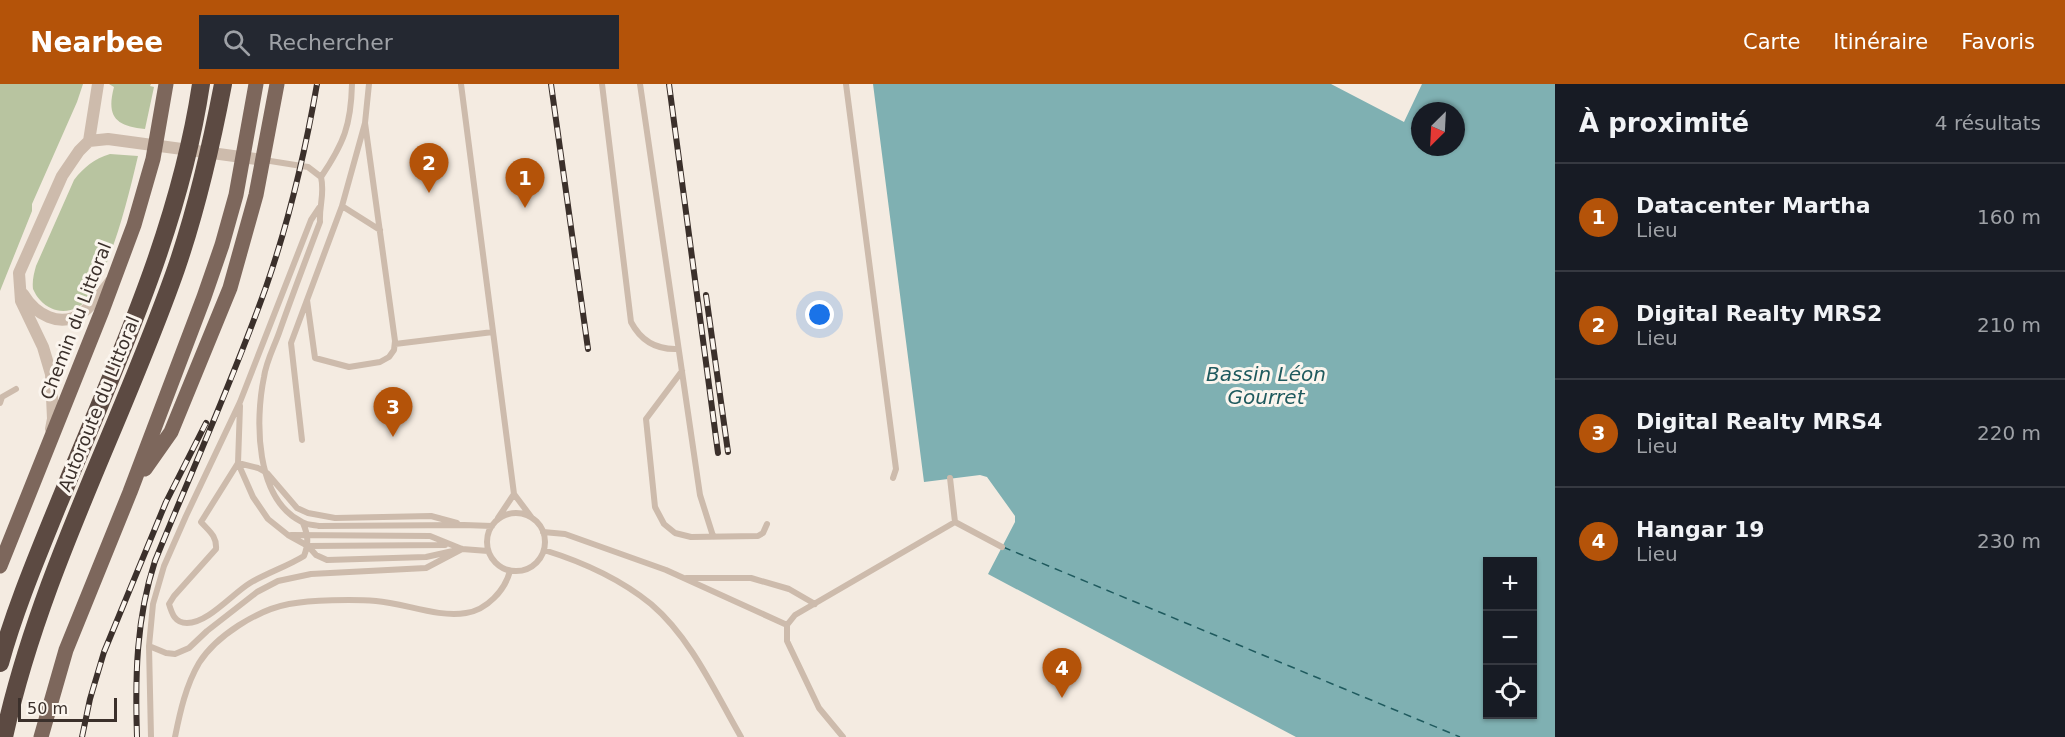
<!DOCTYPE html>
<html lang="fr">
<head>
<meta charset="utf-8">
<style>
	body { margin:0; font-family:"DejaVu Sans",sans-serif; background:#242831; color:#f1f3f6 }
	.controls { position:absolute; right:18px; bottom:18px; display:grid; overflow:hidden; border-radius:0px; box-shadow:0 2px 4px #0004 }
	.controls button { width:54px; height:54px; display:grid; place-items:center; padding:0; border:0; border-bottom:2px solid #363941; background:#171b24; color:#f1f3f6; font:30px sans-serif }
	.compass { position:absolute; left:1411px; top:18px; width:54px; height:54px; border-radius:50%; background:#171b24; box-shadow:0 2px 4px #0004; rotate:204deg }
	.scale { position:absolute; left:18px; bottom:15px; width:99px; box-sizing:border-box; padding-left:6px; border:3px solid #3b302b; border-top:0; font-size:16px; line-height:21px; white-space:nowrap; color:#3b302b; -webkit-text-stroke:4px #fbf5ee; paint-order:stroke }
	.you { position:absolute; left:820px; top:231px; width:21px; height:21px; margin:-15px; border:4px solid #fff; border-radius:50%; background:#1a73e8; box-shadow:0 0 0 9px #1a73e833 }
	.badge { display:grid; place-items:center; width:39px; height:39px; border-radius:50%; background:#b45309; color:#fff; font-size:20px; font-weight:700 }
	.pin { position:absolute; translate:-50% -50px; filter:drop-shadow(0 2px 3px #0008) }
	.pin::after { content:''; position:absolute; top:32px; width:21px; height:18px; background:inherit; clip-path:polygon(0 0,100% 0,50% 100%) }
	.list { margin:0; padding:0; list-style:none }
	h2 { display:flex; justify-content:space-between; align-items:center; height:78px; margin:0; padding:0 24px; font-size:26px }
	h2 small { font-size:20px; font-weight:400; color:#9ea1a6 }
	.list li { display:grid; grid-template-columns:39px 1fr auto; gap:18px; align-items:center; box-sizing:border-box; height:108px; padding:0 24px; border-top:2px solid #363941 }
	.list b { display:block; font-size:22px; white-space:nowrap }
	.list p { margin:0; font-size:20px; white-space:nowrap; color:#9ea1a6 }
	.list em { font-size:20px; font-style:normal; color:#9ea1a6 }
	.icon { flex:none; width:33px; height:33px; fill:none; stroke:currentColor; stroke-width:2; stroke-linecap:round; stroke-linejoin:round }
	.map { position:relative; flex:none; width:1555px; height:653px; overflow:hidden }
	header { display:flex; align-items:center; gap:36px; box-sizing:border-box; height:84px; padding:0 30px; background:#b45309; color:#fff }
	header strong { font-size:28px }
	nav { display:flex; gap:33px; margin-inline-start:auto; font-size:21px }
	.search { width:420px; height:54px; background:#242831; display:flex; align-items:center; gap:15px; box-sizing:border-box; padding:0 21px; border-radius:0px; color:#9ea1a6; font-size:22px }
	main { display:flex }
	aside { flex:1; background:#171b24 }
	.map>svg:first-child { display:block }
	.green { fill:#b8c4a0 }
	.water { fill:#7fb0b2; fill-rule:evenodd }
	.lines { fill:none; stroke-linecap:round; stroke-linejoin:round }
	.ferry { stroke:#1f5a5e; stroke-width:1.5; stroke-dasharray:8 6; stroke-linecap:butt }
	.service { stroke:#cdbbac; stroke-width:6 }
	.minor { stroke:#cdbbac; stroke-width:12 }
	.primary { stroke:#7d675c; stroke-width:15 }
	.motorway { stroke:#5c4a42; stroke-width:18 }
	.rail-casing { stroke:#3b302b; stroke-width:6 }
	.rail { stroke:#fbf5ee; stroke-width:4; stroke-dasharray:11; stroke-linecap:butt }
	.labels { text-anchor:middle; stroke-width:6; stroke-linejoin:round; paint-order:stroke }
	.street-label { font-size:18px; fill:#3b302b; stroke:#fbf5ee }
	.water-label { font-size:20px; font-style:italic; fill:#1f5a5e; stroke:#fbf5ee }
</style>
</head>
<body>
<header>
<strong>Nearbee</strong>
<div class="search"><svg class="icon" aria-label="search" viewBox="0 0 24 24"><circle cx="10" cy="10" r="6"/><path d="M15 15l6 6"/></svg>Rechercher</div>
<nav><a>Carte</a><a>Itinéraire</a><a>Favoris</a></nav>
</header>
<main>
<div class="map">
<svg width="1555" height="653" viewBox="0 0 1555 653">
	<rect width="100%" height="100%" fill="#f4ebe1"/>
	<!-- green -->
	<path class="green" d="M0,0H83L77,18L32,120V127L0,207Z
		M109,0H151L150,2L154,3L145,45C116,42 106,33 114,3Z
		M110,70L138,72C129,110 120,147 105,183C101,192 98,204 91,212C77,229 56,233 40,216C37,213 35,209 33,205C32,197 34,189 36,182L74,96C84,83 94,75 110,70Z"/>
	<!-- water -->
	<path class="water" d="M873,0H1331L1404,38L1422,0H1555V653H1296L988,490L1015,438V432L987,393L980,391L924,398ZM1420,27H1456V63H1420ZM1488,478H1532V630H1488Z"/>
	<g class="lines">
		<!-- ferry -->
		<path class="ferry" d="M1003,463L1460,653"/>
		<!-- service -->
		<path class="service" d="M461,0L514,410L532,434
			M602,0L631,238C641,257 656,266 678,265
			M640,0L700,411L713,452
			M846,0L896,385L893,394
			M264,76L308,83L321,93C325,110 319,121 320,138C306,175 292,212 279,249C274,263 266,278 264,293C255,336 255,415 302,438C307,441 314,441 319,442L464,441L492,442
			M321,93C344,59 351,41 352,0
			M342,122L380,146
			M319,124L311,136L240,318L186,432L164,482L153,520L149,562L166,569L175,570L189,564L207,547L257,508L278,497L311,490L426,484L462,465
			M307,216L315,274L349,283L380,278L389,273L394,266L395,257L365,39
			M395,260L493,248
			M682,287L646,335L655,423L664,440L675,449L691,453L758,452L763,449L767,440
			M0,319L2,313L16,305
			M240,322L238,379L253,413L268,435L288,451L308,462L316,471L327,476L426,473L453,467
			M302,356L291,259L342,122L365,39L369,0
			M238,379L201,438C209,447 217,452 216,465L174,512L169,520C172,530 175,539 187,539C208,539 232,510 250,499C267,489 288,482 304,472C309,459 308,451 303,439
			M238,379L258,384L267,389L297,424L308,429L335,434L431,432L457,439
			M950,394L955,438
			M487 458a29 29 0 1 1 58 0a29 29 0 1 1-58 0Z
			M498,434L514,410
			M543,448L565,450L666,486L787,541
			M291,451L430,452L462,465L488,467
			M308,462L445,461
			M544,466C583,478 619,494 651,520C691,554 715,608 741,653
			M686,494H751L789,505L815,520
			M149,562L151,653
			M175,653C180,628 186,601 199,579C216,552 257,526 289,520C311,516 353,515 376,517C404,519 438,534 466,529C487,526 505,506 510,487
			M843,653L819,624L787,557V541L795,531L955,438L1002,463"/>
		<!-- minor -->
		<path class="minor" d="M89,57L108,55L263,76
			M23,210C35,230 60,245 82,229C94,220 102,208 111,197
			M51,345L53,335L51,290L43,263L21,217L19,189L62,92L79,67L89,57L98,0"/>
		<!-- primary -->
		<path class="primary" d="M145,385L171,348L230,204L256,111L277,0
			M0,482L102,227L134,141L153,75L166,0
			M41,653L66,566L130,408L204,213L222,161L236,111L256,0"/>
		<!-- motorway -->
		<path class="motorway" d="M0,579C15,525 37,473 58,421C114,284 179,148 201,0
			M4,653C40,489 121,342 176,185C197,124 211,63 223,0"/>
		<!-- rail casing -->
		<g class="rail-casing">
			<path id="rail" d="M551,0L588,265
				M669,0L718,369
				M706,211L728,368
				M82,653L90,615L104,568L166,418L206,339
				M137,653C135,593 136,535 155,477C192,386 233,296 266,203C289,137 305,69 317,0"/>
		</g>
		<!-- rail -->
		<use href="#rail" class="rail"/>
	</g>
	<g class="labels">
		<!-- street labels -->
		<g class="street-label">
			<text transform="translate(76 237) rotate(-69)" y="6">Chemin du Littoral</text>
			<text transform="translate(99 320) rotate(-68)" y="6">Autoroute du Littoral</text>
		</g>
		<!-- water labels -->
		<g class="water-label">
			<text x="1266" y="297">Bassin Léon<tspan x="1266" dy="23">Gourret</tspan></text>
		</g>
	</g>
</svg>
<div class="controls">
<button>+</button>
<button>−</button>
<button><svg class="icon" aria-label="locate" viewBox="0 0 24 24"><circle cx="12" cy="12" r="6"/><path d="M12 2v4M12 18v4M2 12h4M18 12h4"/></svg></button>
</div>
<svg class="compass" viewBox="-18 -18 36 36"><path d="M0-13l5 13h-10z" fill="#e53935"/><path d="M0 13l5-13h-10z" fill="#9ea1a6"/></svg>
<div class="scale">50 m</div>
<div class="you"></div>
<div class="pin badge" style="left:525px;top:124px">1</div>
<div class="pin badge" style="left:429px;top:109px">2</div>
<div class="pin badge" style="left:393px;top:353px">3</div>
<div class="pin badge" style="left:1062px;top:614px">4</div>
</div>
<aside>
<h2>À proximité<small>4 résultats</small></h2>
<ul class="list">
<li><span class="badge">1</span><div><b>Datacenter Martha</b><p>Lieu</p></div><em>160 m</em></li>
<li><span class="badge">2</span><div><b>Digital Realty MRS2</b><p>Lieu</p></div><em>210 m</em></li>
<li><span class="badge">3</span><div><b>Digital Realty MRS4</b><p>Lieu</p></div><em>220 m</em></li>
<li><span class="badge">4</span><div><b>Hangar 19</b><p>Lieu</p></div><em>230 m</em></li>
</ul>
</aside>
</main>
</body>
</html>
